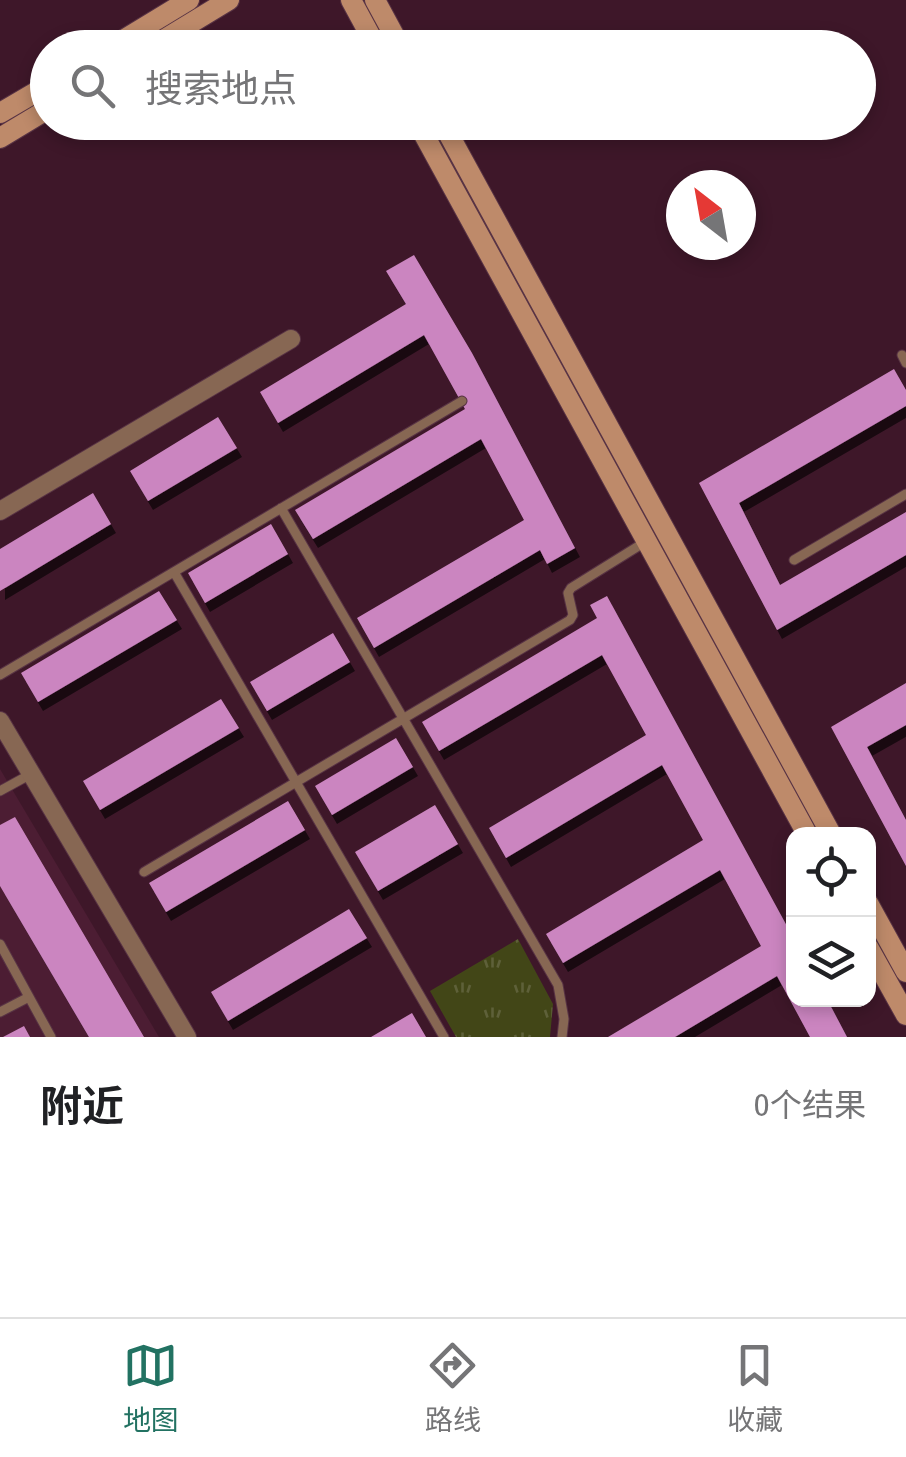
<!DOCTYPE html>
<html lang="zh">
<head>
<meta charset="utf-8">
<style>
	body { margin:0; font-family:"Fira Sans Condensed","Noto Sans SC",sans-serif; background:#f2f2f2; color:#202124 }
	.controls { position:absolute; right:30px; bottom:30px; display:grid; overflow:hidden; border-radius:20px; box-shadow:0 5px 15px #0003 }
	.controls button { width:90px; height:90px; display:grid; place-items:center; padding:0; border:0; border-bottom:2px solid #e0e0e0; background:#fff; color:#202124; font:50px sans-serif }
	.compass { position:absolute; left:666px; top:170px; width:90px; height:90px; border-radius:50%; background:#fff; box-shadow:0 5px 15px #0003; rotate:329deg }
	.list { margin:0; padding:0; list-style:none }
	h2 { display:flex; justify-content:space-between; align-items:center; height:130px; margin:0; padding:0 40px; font-size:42px }
	h2 small { font-size:32px; font-weight:400; color:#757577 }
	.icon { flex:none; width:55px; height:55px; fill:none; stroke:currentColor; stroke-width:2; stroke-linecap:round; stroke-linejoin:round }
	.map { position:relative; flex:none; width:906px; height:1037px; overflow:hidden }
	.search { position:absolute; background:#fff; box-shadow:0 5px 15px #0003; left:30px; right:30px; top:30px; height:110px; display:flex; align-items:center; gap:25px; box-sizing:border-box; padding:0 35px; border-radius:55px; color:#757577; font-size:38px }
	.sheet { height:280px; background:#fff }
	nav { display:flex; justify-content:space-around; align-items:center; box-sizing:border-box; height:140px; border-top:2px solid #e0e0e0; background:#fff; font-size:28px; color:#757577 }
	nav a { display:grid; justify-items:center; gap:5px }
	nav .on { color:#227262 }
	.map>svg:first-child { display:block }
	.built { fill:#4c1d33 }
	.grass { fill:url(#grass-tufts) }
	.building { fill:#cb85c0; filter:url(#shadow) }
	.lines { fill:none; stroke-linecap:round; stroke-linejoin:round }
	.lane-casing { stroke:#583344; stroke-width:11 }
	.street-casing { stroke:#583344; stroke-width:20 }
	.secondary-casing { stroke:#583344; stroke-width:22 }
	.lane { stroke:#876753; stroke-width:9 }
	.street { stroke:#876753; stroke-width:18 }
	.secondary { stroke:#be8a6a; stroke-width:20 }
</style>
</head>
<body>
<div class="map">
<svg width="906" height="1037" viewBox="0 0 906 1037">
	<defs>
		<pattern id="grass-tufts" width="24" height="20" patternUnits="userSpaceOnUse" patternTransform="scale(2.5)"><rect width="24" height="20" fill="#424617"/><path d="M3 7l-1-3M5 7V3M7 7l1-3M15 17l-1-3M17 17v-4M19 17l1-3" fill="none" stroke="#5e6039"/></pattern>
		<filter id="shadow"><feDropShadow dx="5" dy="9" stdDeviation="0" flood-color="#0009"/></filter>
	</defs>
	<rect width="100%" height="100%" fill="#3e1729"/>
	<!-- built -->
	<path class="built" d="M0,769L159,1037H0Z"/>
	<!-- grass -->
	<path class="grass" d="M518,939L553,1004L550,1037H456L430,991Z"/>
	<!-- building -->
	<path class="building" d="M414,255L472,353L575,548L547,564L540,550L374,648L357,618L524,520L481,439L313,539L295,510L465,409L424,335L278,423L260,392L406,304L386,271Z
		M894,369L906,390V406L739,503L780,585L906,512V555L777,630L699,483Z
		M218,417L237,448L148,501L130,471Z
		M93,493L111,524L0,591V549Z
		M271,524L288,554L205,603L188,573Z
		M159,591L177,620L38,702L21,673Z
		M607,596L794,939V999H827L847,1037H810L777,976L675,1037H608L761,946L720,870L563,963L546,934L703,840L662,765L506,858L489,828L646,735L602,655L439,751L422,722L597,618L590,605Z
		M333,633L350,662L267,711L250,682Z
		M906,683V725L867,747L906,820V866L831,727Z
		M221,699L239,728L100,810L83,781Z
		M396,738L413,767L332,815L315,786Z
		M288,801L305,830L166,912L149,883Z
		M435,805L458,844L378,891L355,852Z
		M15,817L144,1037H89L0,886V825Z
		M349,909L367,938L228,1021L211,992Z
		M412,1013L426,1037H371Z
		M24,1026L30,1037H3Z"/>
	<g class="lines">
		<!-- lane casing -->
		<g class="lane-casing">
			<path id="lane" d="M902,355L906,363
				M281,508L558,985L564,1019L562,1037
				M794,560L906,494
				M174,572L444,1037
				M0,675L462,401
				M0,791L31,774
				M144,872L570,620L573,615L568,593L571,588L645,542
				M0,944L51,1037
				M0,1012L29,997"/>
		</g>
		<!-- street casing -->
		<g class="street-casing">
			<path id="street" d="M0,511L291,339
				M0,721L187,1037"/>
		</g>
		<!-- secondary casing -->
		<g class="secondary-casing">
			<path id="secondary" d="M351,0L377,48
				M375,0L401,48
				M110,48L189,0
				M150,48L229,0
				M0,113L48,85
				M417,122L807,834
				M442,122L831,834
				M0,138L48,109
				M868,903L906,972
				M868,947L906,1015"/>
		</g>
		<!-- lane -->
		<use href="#lane" class="lane"/>
		<!-- street -->
		<use href="#street" class="street"/>
		<!-- secondary -->
		<use href="#secondary" class="secondary"/>
	</g>
</svg>
<div class="controls">
<button><svg class="icon" aria-label="locate" viewBox="0 0 24 24"><circle cx="12" cy="12" r="6"/><path d="M12 2v4M12 18v4M2 12h4M18 12h4"/></svg></button>
<button><svg class="icon" aria-label="layers" viewBox="0 0 24 24"><path d="M12 4l9 5-9 5-9-5zM3 14l9 5 9-5"/></svg></button>
</div>
<svg class="compass" viewBox="-18 -18 36 36"><path d="M0-13l5 13h-10z" fill="#e53935"/><path d="M0 13l5-13h-10z" fill="#757577"/></svg>
<div class="search"><svg class="icon" aria-label="search" viewBox="0 0 24 24"><circle cx="10" cy="10" r="6"/><path d="M15 15l6 6"/></svg>搜索地点</div>
</div>
<section class="sheet">
<h2>附近<small>0个结果</small></h2>
<ul class="list">
</ul>
</section>
<nav>
<a class="on"><svg class="icon" aria-label="map" viewBox="0 0 24 24"><path d="M3 6l6-2 6 2 6-2v14l-6 2-6-2-6 2zM9 4v14M15 6v14"/></svg>地图</a>
<a><svg class="icon" aria-label="directions" viewBox="0 0 24 24"><path d="M12 3l9 9-9 9-9-9zM9 14v-3h6M13 9l2 2-2 2"/></svg>路线</a>
<a><svg class="icon" aria-label="saved" viewBox="0 0 24 24"><path d="M7 4h10v16l-5-4-5 4z"/></svg>收藏</a>
</nav>
</body>
</html>
